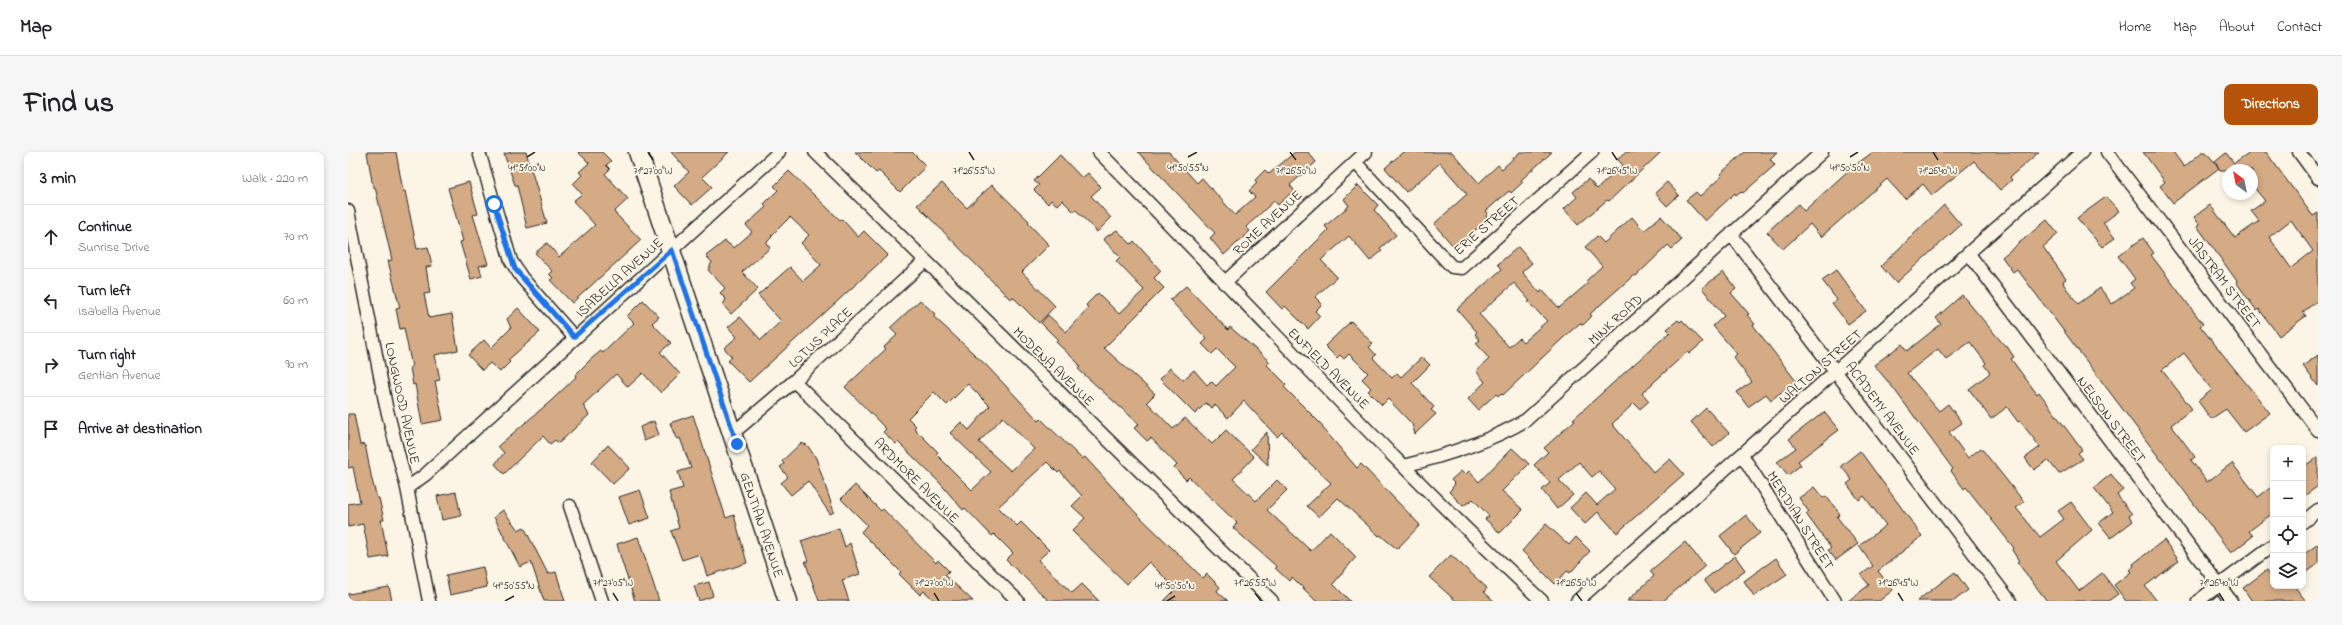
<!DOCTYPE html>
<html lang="en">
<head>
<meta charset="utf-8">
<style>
	body { margin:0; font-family:"Indie Flower",sans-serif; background:#f6f6f6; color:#202124 }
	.controls { position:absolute; right:12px; bottom:12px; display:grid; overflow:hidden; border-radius:8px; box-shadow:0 2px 6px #0003 }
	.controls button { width:36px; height:36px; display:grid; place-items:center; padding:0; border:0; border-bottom:1px solid #e0e0e0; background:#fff; color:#202124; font:20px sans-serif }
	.compass { position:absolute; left:1874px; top:12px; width:36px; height:36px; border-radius:50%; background:#fff; box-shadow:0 2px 6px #0003; rotate:327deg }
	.stop { position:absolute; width:12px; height:12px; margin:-9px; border:3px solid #1a73e8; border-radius:50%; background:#fff }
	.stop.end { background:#1a73e8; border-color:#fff; box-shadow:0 1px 4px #0008 }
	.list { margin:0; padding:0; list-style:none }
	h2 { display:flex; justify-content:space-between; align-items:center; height:52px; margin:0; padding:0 16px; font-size:17px }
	h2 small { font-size:13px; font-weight:400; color:#757577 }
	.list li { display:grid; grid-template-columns:26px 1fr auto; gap:12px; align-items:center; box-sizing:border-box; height:64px; padding:0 16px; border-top:1px solid #e0e0e0 }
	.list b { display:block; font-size:15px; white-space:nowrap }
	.list p { margin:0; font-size:13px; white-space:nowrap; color:#757577 }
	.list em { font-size:13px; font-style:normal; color:#757577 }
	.icon { flex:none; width:22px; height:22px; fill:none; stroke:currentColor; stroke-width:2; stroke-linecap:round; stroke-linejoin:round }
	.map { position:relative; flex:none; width:1970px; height:449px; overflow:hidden; border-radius:8px }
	header { display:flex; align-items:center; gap:24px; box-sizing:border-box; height:56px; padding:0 20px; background:#fff; border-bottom:1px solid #e0e0e0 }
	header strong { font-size:19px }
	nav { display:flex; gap:22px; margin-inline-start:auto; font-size:14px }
	.intro { display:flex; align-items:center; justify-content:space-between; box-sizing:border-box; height:96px; padding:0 24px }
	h1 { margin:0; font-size:28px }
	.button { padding:10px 18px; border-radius:8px; background:#b45309; color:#fff; font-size:14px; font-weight:700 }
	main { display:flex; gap:24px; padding:0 24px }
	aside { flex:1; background:#fff; border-radius:8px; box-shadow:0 2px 6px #0003 }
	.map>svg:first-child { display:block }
	.building { fill:#d5ab86; stroke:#2b2b2b; fill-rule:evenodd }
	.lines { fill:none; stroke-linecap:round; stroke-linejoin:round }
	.street-casing { stroke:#2b2b2b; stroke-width:15 }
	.secondary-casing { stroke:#2b2b2b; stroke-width:21 }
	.street { stroke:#fcf5e5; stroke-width:12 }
	.secondary { stroke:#fcf5e5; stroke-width:18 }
	.route { stroke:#1a73e8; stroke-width:5 }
	.ticks { fill:none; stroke:#2b2b2b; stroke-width:1.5 }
	.labels { text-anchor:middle; stroke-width:3.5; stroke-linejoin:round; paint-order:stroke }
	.street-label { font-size:14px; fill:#2b2b2b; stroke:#fcf5e5 }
	.ticks-label { font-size:10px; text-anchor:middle; fill:#2b2b2b; stroke:#fcf5e5; stroke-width:3.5; stroke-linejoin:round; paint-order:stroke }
</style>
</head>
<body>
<header>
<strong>Map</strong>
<nav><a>Home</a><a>Map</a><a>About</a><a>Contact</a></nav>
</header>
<div class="intro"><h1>Find us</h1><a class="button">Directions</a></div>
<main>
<aside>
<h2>3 min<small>Walk · 220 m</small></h2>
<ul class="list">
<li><svg class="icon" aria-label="ahead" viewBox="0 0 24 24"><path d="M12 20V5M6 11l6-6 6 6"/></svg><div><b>Continue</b><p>Sunrise Drive</p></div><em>70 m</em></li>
<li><svg class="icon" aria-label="left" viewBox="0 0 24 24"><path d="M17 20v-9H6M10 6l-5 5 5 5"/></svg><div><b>Turn left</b><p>Isabella Avenue</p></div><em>60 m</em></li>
<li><svg class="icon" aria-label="right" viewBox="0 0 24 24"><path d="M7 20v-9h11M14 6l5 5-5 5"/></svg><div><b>Turn right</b><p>Gentian Avenue</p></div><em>90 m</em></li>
<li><svg class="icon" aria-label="arrive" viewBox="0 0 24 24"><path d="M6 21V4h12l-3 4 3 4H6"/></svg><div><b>Arrive at destination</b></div></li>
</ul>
</aside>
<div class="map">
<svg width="1970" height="449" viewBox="0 0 1970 449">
	<rect width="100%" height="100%" fill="#fcf5e5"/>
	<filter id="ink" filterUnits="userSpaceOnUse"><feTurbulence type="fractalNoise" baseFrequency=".025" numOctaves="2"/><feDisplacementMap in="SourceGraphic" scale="8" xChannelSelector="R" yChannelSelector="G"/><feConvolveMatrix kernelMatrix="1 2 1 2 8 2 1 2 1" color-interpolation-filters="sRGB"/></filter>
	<g filter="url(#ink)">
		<!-- building -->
		<path class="building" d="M19,0H48L55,39H57L69,97L80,95L84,114L78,115L82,141L76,142L81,166L104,162L110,198L87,203L92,228L87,229L95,268L74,272L67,232L65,233L62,215H64L56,176L52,177L48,157L52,156L40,109L44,108L27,35H25Z
			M164,0H178L199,71L179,76L169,33H167L156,2Z
			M230,0H254L263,9L258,13L262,17L257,22L280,47L266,60L293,88L224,151L202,128L205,126L201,122L204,119L187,101L199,91L211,105L247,73L225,49L234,42L225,32L234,23L231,20L241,11Z
			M323,0H381L354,25L364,35L344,53L326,34L341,20Z
			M507,0H564L578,14L552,40L531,19L528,21Z
			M790,0H821L849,31L854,26L887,63L907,45L901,39L909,31L907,28L917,18L921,22L947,0H960L968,10L942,33L946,38L930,53L926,49L898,75L902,79L876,103L862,86L867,81Z
			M1055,0H1104L1131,31L1150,13L1154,17L1172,0H1204L1173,28L1175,30L1163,41L1161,39L1138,59L1140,61L1138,64L1140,67L1107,96L1086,72L1119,42L1092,11L1058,40L1037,16Z
			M1277,0H1313L1261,49L1259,48L1230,73L1216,57L1229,45L1225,40L1240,27L1249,37L1275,13L1269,7Z
			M1397,0H1429L1422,7L1427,13L1395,41L1393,39L1388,43L1387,41L1357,69L1338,48L1348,40L1352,44L1374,24L1372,22Z
			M1525,0H1691L1662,25L1664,28L1652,38L1626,9L1584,43L1575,32L1557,47L1539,27L1473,85L1462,72L1435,97L1419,80L1450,52L1456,59L1502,17Z
			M1795,0H1825L1836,15L1854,0H1858L1871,16L1825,51L1812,34L1817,30Z
			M1902,0H1918L1965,64L1970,61V148L1955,160L1958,164L1931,184L1911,157L1909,159L1888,130L1889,129L1849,74L1851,72L1846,65L1862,53L1887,86L1911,69L1903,59L1917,49L1904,33V18H1872L1867,10L1878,1L1886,11ZM1943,68L1965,99L1943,116L1921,85Z
			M712,3L734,26L740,21L753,35L743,44L763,66L749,80L728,58L726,60L714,48L709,53L703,48L700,52L686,38L691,33L686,29Z
			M441,19L492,68L494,67L510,85L516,79L540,103L401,230L380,209L384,205L376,196L389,185L380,175L392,165L413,188L433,169L410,143L442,115L455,129L473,113L453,91L461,83L442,65L423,84L424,85L418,91L422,96L394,120L410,137L383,162L375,153L378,147L372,141L377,136L360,118L364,110L358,104L377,89L386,96L404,80L398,73L418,55L416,52L430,38L426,34Z
			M121,30L130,62L125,63L140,112L131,114L134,124L123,127L112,90L115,89L100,36Z
			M1319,30L1331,43L1319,54L1307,41Z
			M594,31L619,56L644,33L681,69L680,71L701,93L674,120L707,154L691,171L665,145L662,147L569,53Z
			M1010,33L1030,53L1026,58L1048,83L1032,96L1034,99L1022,109L1001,84L973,108L989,125L967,145L974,152L967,159L972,164L960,177L937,154L934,157L918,140L980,78L977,74L1001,54L996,47Z
			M1758,45L1771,59L1755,71L1767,86L1754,95L1729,66Z
			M1596,53L1613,73L1548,131L1533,114Z
			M1313,64L1334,88L1324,97L1320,93L1288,124L1286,123L1242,162L1244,164L1235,173L1232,171L1214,187L1155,243L1153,241L1150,244L1148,242L1130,258L1120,247L1137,230L1128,219L1141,207L1128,191L1132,188L1127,182L1129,180L1109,157L1154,117L1150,112L1170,95L1184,111L1174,120L1192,141L1194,138L1211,156L1240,131L1238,129L1254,114L1237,95L1249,84L1256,91L1284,65L1296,79ZM1166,131L1182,149L1180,150L1199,169L1175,190L1171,186L1161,195L1131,162Z
			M1699,68L1710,82L1695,95L1718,127L1715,129L1716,133L1730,152L1752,136L1764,152L1786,136L1782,131L1787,127L1770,104L1795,86L1806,101L1803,103L1855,172L1852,174L1922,261L1896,280L1878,257L1863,267L1850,249L1864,238L1836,201L1814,218L1844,257L1823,273L1847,305L1843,308L1859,330L1884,311L1910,345L1925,334V361L1901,379L1905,384L1883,401L1669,117L1665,120L1654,105Z
			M769,78L783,92L786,89L813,119L806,126L816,136L756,196L807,242L799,250L825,277L837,266L864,292L878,278L906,305L885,327L908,349L929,328L939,338L919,358L963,399L982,379L1008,405L985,432L1002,449H968L944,425L941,429L927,416L928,414L885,376L889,371L841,325L838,328L826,316L829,313L803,286L799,289L786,276L791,272L730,217L732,215L730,211L708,190L710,188L693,171L700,163L718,180L740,156L738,153L750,141L771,162L796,138L768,109L772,105L755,87Z
			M1488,118L1518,159L1500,172L1484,151L1489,148L1474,128Z
			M1375,120L1388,137L1383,141L1401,162L1399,163L1407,172L1405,173L1448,229L1423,248L1418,242L1400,255L1389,240L1404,230L1385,205L1389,202L1365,174L1376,164L1354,136Z
			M838,134L880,178L882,175L922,210L919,213L938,232L936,235L975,274L974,275L1009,316L1013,312L1072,373L1049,397L1032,383L1031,384L990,346L971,365L959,354L983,331L953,303L934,280L929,285L896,249L880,266L867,253L864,256L858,251L847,262L812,227L822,216L835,228L846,218L859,233L863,229L868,234L887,215L869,197L864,202L854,192L859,187L822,148Z
			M1614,143L1657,194L1658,193L1666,205L1663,207L1689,242L1691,240L1734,298L1730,301L1735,307L1711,322L1700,308L1686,318L1677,306L1692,295L1672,269L1670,270L1659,255L1643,267L1621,237L1642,221L1636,213L1638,211L1622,190L1598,207L1590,197L1559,221L1591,259L1600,252L1614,271L1601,280L1620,306L1633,296L1676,350L1668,356L1692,385L1716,367L1710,359L1723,350L1744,378L1708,409L1731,439L1754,421L1770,442L1760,449H1699L1669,410L1671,409L1664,398L1666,396L1618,335L1616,337L1603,319L1605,317L1546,237L1526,213L1554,192L1559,199L1593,172L1588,166Z
			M295,148L311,165L304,171L323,191L312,200L332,222L313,241L295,221L280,235L268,222L235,253L241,263L211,291L207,288L202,292L195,284L156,322L147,312L156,301L150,294L204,248L228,225L227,223L243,207L253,199L255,201L286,171L279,164Z
			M572,148L587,162L585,164L638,213L691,269L693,267L734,307L737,305L787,360L855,426L859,422L872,435L869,439L880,449H816L828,437L801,410L779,432L724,379L737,366L724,354L734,344L712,319L710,321L699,310L650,355L669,374L673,370L701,398L690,408L724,441L734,432L751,449H701L675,424L658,408L665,401L646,382L644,384L617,356L615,358L591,330L550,290L548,292L535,280L538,277L497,235L538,197L536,195L549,183L542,176ZM620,232L642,254L621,278L613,270L602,281L643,320L624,338L588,302L590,300L566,276L568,274L560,266L586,240L599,253ZM655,265L686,297L663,319L631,290Z
			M170,156L192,180L160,208L162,210L152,220L142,211L134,218L120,203L136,188L143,196L163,176L159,167Z
			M1330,168L1332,170L1334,168L1355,190L1341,202L1339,200L1294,241L1301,249L1292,257L1286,251L1264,272L1306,321L1322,307L1336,322L1269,381L1250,360L1237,372L1222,356L1238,341L1249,353L1267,337L1251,319L1244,325L1231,310L1211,328L1225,343L1209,357L1194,338L1202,331L1186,313L1200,300L1196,296L1227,268L1225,267L1322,180L1319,177Z
			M1003,169L1025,192L1021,195L1028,203L1025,206L1044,226L1049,221L1053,225L1074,205L1082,213L1064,231L1086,255L1083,258L1088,262L1067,282L1064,272L1040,247L1034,253L1020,239L1023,236L1014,227L1020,221L1001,202L996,207L992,203L989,206L977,194Z
			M1970,203V234L1955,214Z
			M1358,256L1381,281L1365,295L1343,270Z
			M1476,260L1491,278L1450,309L1453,313L1440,323L1429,310L1448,296L1441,287Z
			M0,262H6L12,293L17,292L24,328L29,346H31L36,368H33L40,404L22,407L15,372L0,375V352L12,350L5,315L0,316Z
			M345,263L378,366L386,363L399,411L359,424L352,402L334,408L323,379L331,376L321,340L335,336L330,320L343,316L332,286L329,287L327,284L322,271Z
			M306,269L311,283L296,289L292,275Z
			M919,280L920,313L903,297Z
			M453,291L459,293L468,306L486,360L482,362L460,329L443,343L433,331L440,325L432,315L436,312L434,309Z
			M260,293L282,316L265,332L244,310Z
			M1164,296L1181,312L1154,339L1175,358L1152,381L1137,367L1141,364L1125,347L1115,354L1101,340L1107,332L1103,328L1113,319L1117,323L1121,319L1131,330Z
			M1512,299L1574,384L1530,419L1545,438L1531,449H1500L1521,433L1513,423L1525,414L1511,394L1538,373L1516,344L1511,348L1499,332L1504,328L1493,314Z
			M1970,305V334L1955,345V315Z
			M1763,322L1775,338L1769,343L1784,362L1781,364L1785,369L1763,386L1751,371L1765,360L1746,336Z
			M507,333L533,359L535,357L588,411L590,408L601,419L597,423L625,449H587L576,439L572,443L551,422L553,420L513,380L519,373L493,347Z
			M1466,335L1475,346L1478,344L1492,362L1489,365L1510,392L1488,408L1480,398L1483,396L1458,362L1461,360L1451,346Z
			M292,338L302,366L281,373L271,345Z
			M108,340L113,364L94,368L89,344Z
			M155,358L170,378L176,375L200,422L208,420L217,449H196L183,410L172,415L146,365Z
			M1398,363L1412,381L1386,402L1372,384Z
			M1198,372L1221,393L1228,385L1242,399L1222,421L1219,419L1207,432L1174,399Z
			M491,376L497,395L502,391L512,422L494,428L501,449H471L457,409H460L453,389Z
			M290,385L300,415L311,449H287L273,407L269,392Z
			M1816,388L1831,409L1797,434L1809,449H1778L1766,433L1783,420L1781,418L1786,414L1785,412Z
			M1337,390L1357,414L1315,449H1279L1306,424L1302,419Z
			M1970,392V412L1955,423V403Z
			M1103,403L1139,436L1136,440L1146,449H1108L1081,425Z
			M1387,404L1397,418L1366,441L1356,428Z
			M1428,406L1439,422L1406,444L1396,429Z
			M135,415L139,435L102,443L98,423Z
			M1919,418L1925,426V434H1946L1958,449H1904L1895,436Z
			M1607,420L1620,438L1606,449H1569Z
			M361,430L365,444L351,449L346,434Z
			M41,435L44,449H0V442Z"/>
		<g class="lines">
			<!-- street casing -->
			<g class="street-casing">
				<path id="street" d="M131,0L163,109L174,126L226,185
					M467,0L924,449
					M751,0C899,150 1040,306 1194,449
					M1759,0L1970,278
					M1951,0L1970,26
					M1007,10L1104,115L1114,116L1244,0
					M0,59L38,254L59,336L81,449
					M1383,82L1662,449
					M1621,102L1883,449
					M876,131L1018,0
					M446,229L670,449
					M385,281L446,229L577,109
					M1394,303L1487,449
					M1055,314C1096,304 1141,290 1178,268L1474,0
					M59,336L77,323L431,0
					M222,354L254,449
					M1955,370L1970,358
					M1229,449L1734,0
					M1850,449L1925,393"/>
			</g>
			<!-- secondary casing -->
			<g class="secondary-casing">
				<g id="secondary">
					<path id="s1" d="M290,0L440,449"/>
				</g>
			</g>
			<!-- street -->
			<use href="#street" class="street"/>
			<!-- secondary -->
			<use href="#secondary" class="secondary"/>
		</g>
	</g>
	<g class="lines" filter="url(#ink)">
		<!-- route -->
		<path class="route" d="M146,52L167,117L226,185L324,98L389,292"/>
	</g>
	<!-- ticks -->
	<path class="ticks" d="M300,0L305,8M621,0L626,8M942,0L948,8M1264,0L1269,8M1585,0L1590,8M179,5L187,0M840,5L849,0M1502,5L1510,0M265,441L270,449M586,441L591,449M907,441L913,449M1228,441L1234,449M1550,441L1555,449M1871,441L1876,449M157,449L166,444M819,449L827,444"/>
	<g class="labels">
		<!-- street labels -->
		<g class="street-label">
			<text transform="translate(919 70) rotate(-43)" y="5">ROME AVENUE</text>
			<text transform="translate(1138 73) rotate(-41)" y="5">ERIE STREET</text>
			<text transform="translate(271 125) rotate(-42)" y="5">ISABELLA AVENUE</text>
			<text transform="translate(1877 130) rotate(53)" y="5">JASTRAM STREET</text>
			<text transform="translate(1267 167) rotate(-42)" y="5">MINK ROAD</text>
			<text transform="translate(472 185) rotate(-43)" y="5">LOTUS PLACE</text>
			<text transform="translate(706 214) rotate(44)" y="5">MODENA AVENUE</text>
			<text transform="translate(1472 214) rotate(-41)" y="5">WALTON STREET</text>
			<text transform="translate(981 216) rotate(45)" y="5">ENFIELD AVENUE</text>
			<text transform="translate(55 251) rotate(78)" y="5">LONGWOOD AVENUE</text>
			<text transform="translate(1535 256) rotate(53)" y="5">ACADEMY AVENUE</text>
			<text transform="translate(1764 267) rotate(53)" y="5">NELSON STREET</text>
			<text transform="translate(569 328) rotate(45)" y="5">ARDMORE AVENUE</text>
			<text transform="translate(1453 368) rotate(58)" y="5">MERIDIAN STREET</text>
			<text dy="5" stroke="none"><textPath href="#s1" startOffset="393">GENTIAN AVENUE</textPath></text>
		</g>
	</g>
	<g class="ticks-label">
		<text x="179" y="19">41°51'00"N</text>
		<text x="840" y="19">41°50'55"N</text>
		<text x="1502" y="19">41°50'50"N</text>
		<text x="305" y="22">71°27'00"W</text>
		<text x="626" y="22">71°26'55"W</text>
		<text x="948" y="22">71°26'50"W</text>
		<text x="1269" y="22">71°26'45"W</text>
		<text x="1590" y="22">71°26'40"W</text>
		<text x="265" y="434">71°27'05"W</text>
		<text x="586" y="434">71°27'00"W</text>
		<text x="907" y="434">71°26'55"W</text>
		<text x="1228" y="434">71°26'50"W</text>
		<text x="1550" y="434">71°26'45"W</text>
		<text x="1871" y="434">71°26'40"W</text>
		<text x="166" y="437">41°50'55"N</text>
		<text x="827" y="437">41°50'50"N</text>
	</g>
</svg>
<div class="controls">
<button>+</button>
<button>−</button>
<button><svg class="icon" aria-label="locate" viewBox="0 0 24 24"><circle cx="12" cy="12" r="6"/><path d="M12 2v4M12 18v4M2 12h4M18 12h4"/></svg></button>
<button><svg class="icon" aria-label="layers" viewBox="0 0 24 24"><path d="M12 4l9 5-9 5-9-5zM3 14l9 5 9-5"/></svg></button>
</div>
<svg class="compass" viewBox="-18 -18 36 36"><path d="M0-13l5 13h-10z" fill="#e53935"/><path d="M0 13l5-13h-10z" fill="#757577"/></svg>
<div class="stop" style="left:146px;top:52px"></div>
<div class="stop end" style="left:389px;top:292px"></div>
</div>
</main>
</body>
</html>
